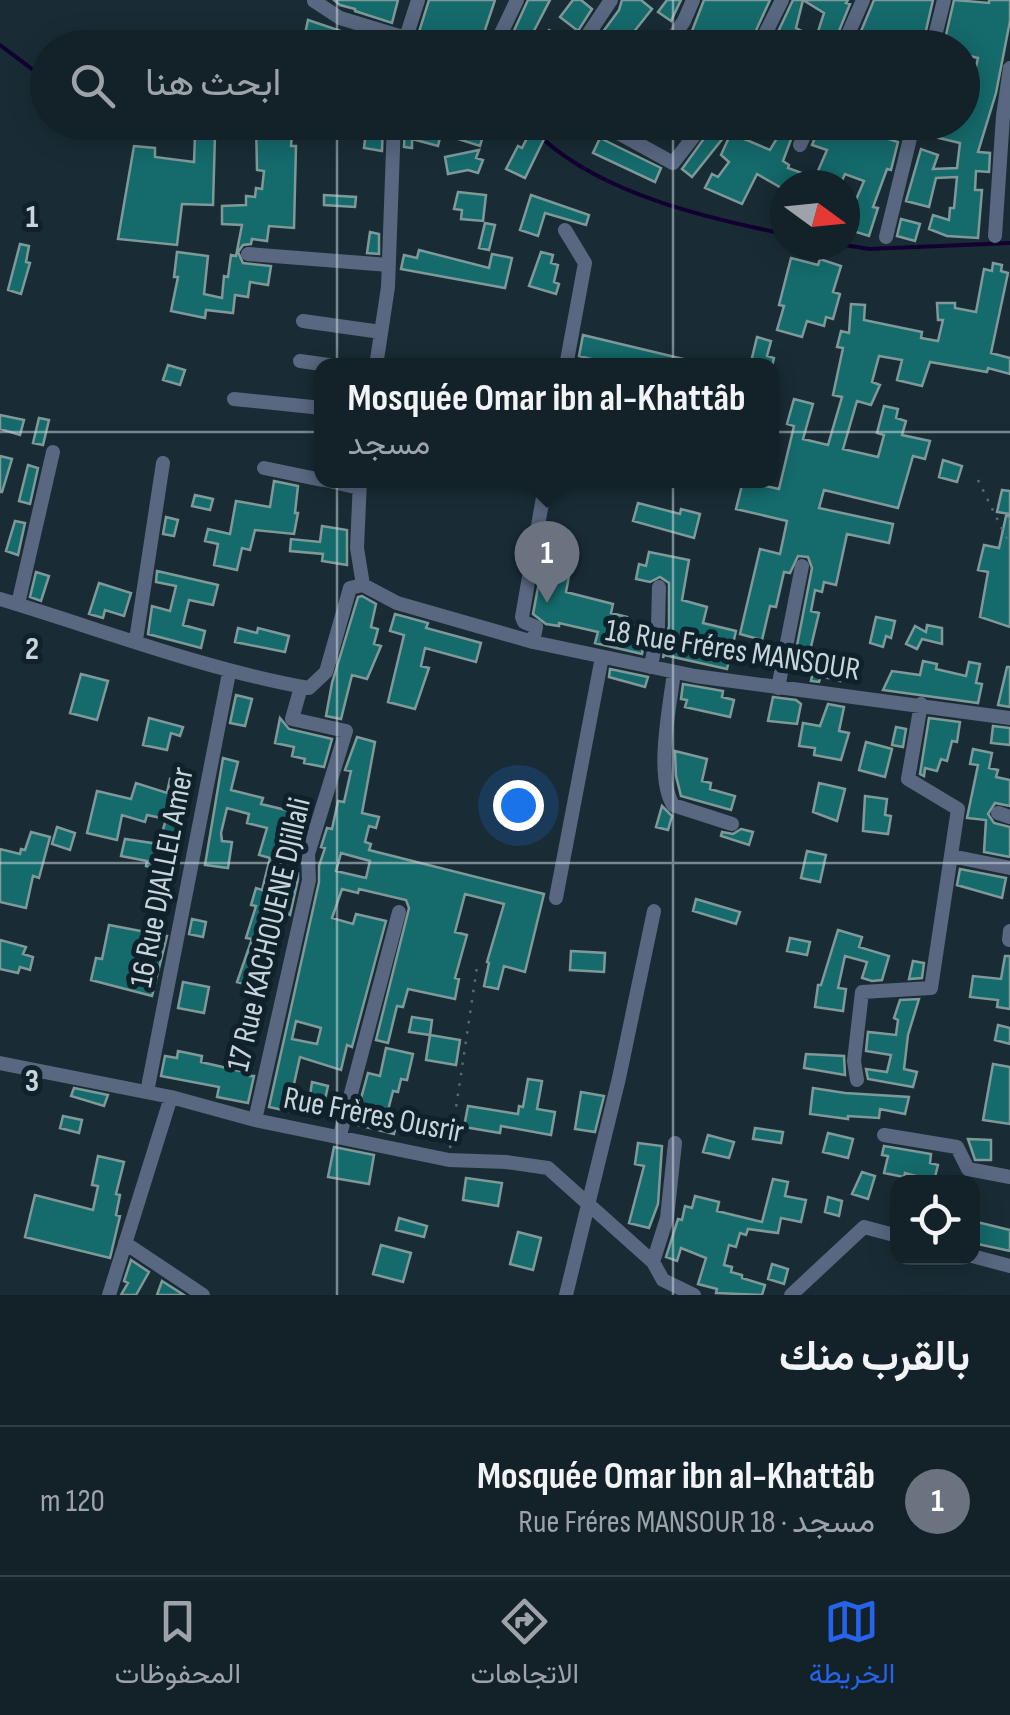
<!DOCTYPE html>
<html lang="ar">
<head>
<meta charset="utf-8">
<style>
	body { margin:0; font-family:"Sofia Sans Condensed",Vazirmatn,sans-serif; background:#202e34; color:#f1f3f6; direction:rtl }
	.controls { position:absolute; right:30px; bottom:30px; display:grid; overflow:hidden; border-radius:20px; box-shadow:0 5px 25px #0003 }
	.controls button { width:90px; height:90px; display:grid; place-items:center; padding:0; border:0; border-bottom:2px solid #323e45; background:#132128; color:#f1f3f6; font:50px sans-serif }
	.compass { position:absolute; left:770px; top:170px; width:90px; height:90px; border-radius:50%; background:#132128; box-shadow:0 5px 25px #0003; rotate:105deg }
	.you { position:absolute; left:518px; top:805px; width:35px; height:35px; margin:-25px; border:8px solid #fff; border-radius:50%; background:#1a73e8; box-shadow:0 0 0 15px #1a73e833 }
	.badge { display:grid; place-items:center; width:65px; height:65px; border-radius:50%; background:#2563eb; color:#fff; font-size:32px; font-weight:700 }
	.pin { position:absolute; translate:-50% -82px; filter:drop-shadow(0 2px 5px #0008) }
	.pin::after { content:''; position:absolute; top:52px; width:35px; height:30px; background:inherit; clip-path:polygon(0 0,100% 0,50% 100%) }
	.popup { position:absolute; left:314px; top:358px; width:465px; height:130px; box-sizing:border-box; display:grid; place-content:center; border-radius:20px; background:#132128; filter:drop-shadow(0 2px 8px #0005); font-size:32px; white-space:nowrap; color:#9da3a8 }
	.popup b { font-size:38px; color:#f1f3f6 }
	.popup::after { content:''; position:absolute; left:50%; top:100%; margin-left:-20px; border:20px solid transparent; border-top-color:#132128 }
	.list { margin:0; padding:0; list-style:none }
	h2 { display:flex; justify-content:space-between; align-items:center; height:130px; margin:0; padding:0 40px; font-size:42px }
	h2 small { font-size:32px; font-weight:400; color:#9da3a8 }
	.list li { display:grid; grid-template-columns:65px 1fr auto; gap:30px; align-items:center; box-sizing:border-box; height:150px; padding:0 40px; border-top:2px solid #323e45 }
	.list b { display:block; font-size:38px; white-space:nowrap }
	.list p { margin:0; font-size:32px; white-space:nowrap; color:#9da3a8 }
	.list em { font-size:32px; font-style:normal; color:#9da3a8 }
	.icon { flex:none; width:55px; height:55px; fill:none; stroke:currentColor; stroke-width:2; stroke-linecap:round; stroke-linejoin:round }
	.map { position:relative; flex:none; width:1010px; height:1295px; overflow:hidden; direction:ltr }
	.search { position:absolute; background:#132128; box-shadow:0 5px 25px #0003; left:30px; right:30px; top:30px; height:110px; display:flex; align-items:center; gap:25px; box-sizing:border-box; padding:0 35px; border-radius:55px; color:#9da3a8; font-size:38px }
	.sheet { height:280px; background:#132128 }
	nav { display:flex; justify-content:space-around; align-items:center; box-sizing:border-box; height:140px; border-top:2px solid #323e45; background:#132128; font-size:28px; color:#9da3a8 }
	nav a { display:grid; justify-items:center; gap:5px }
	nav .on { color:#2563eb }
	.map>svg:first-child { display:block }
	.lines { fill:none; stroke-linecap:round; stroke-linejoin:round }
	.stream { stroke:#120031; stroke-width:4 }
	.building { fill:#156a6b; stroke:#7f9999; stroke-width:2.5; fill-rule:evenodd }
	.path { stroke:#5a6a72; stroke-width:2.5; stroke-dasharray:2.5 8; stroke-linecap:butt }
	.minor { stroke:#596780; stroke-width:14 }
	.grid { fill:none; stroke:#c9d5db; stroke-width:2.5; stroke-opacity:0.55 }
	.labels { text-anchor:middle; stroke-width:10; stroke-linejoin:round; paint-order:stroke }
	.street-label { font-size:32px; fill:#c9d5db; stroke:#0f222b }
	.grid-label { font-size:32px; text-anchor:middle; font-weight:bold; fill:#c9d5db; stroke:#0f222b; stroke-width:10; stroke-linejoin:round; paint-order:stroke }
</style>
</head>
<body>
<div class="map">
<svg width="1010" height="1295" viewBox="0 0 1010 1295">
	<rect width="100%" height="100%" fill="#192c35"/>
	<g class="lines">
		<!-- stream -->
		<path class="stream" d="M0,45L48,81
			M525,122L536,133
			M543,139C604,194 706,218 785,234
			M845,245L869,249L1010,243"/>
	</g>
	<!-- building -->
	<path class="building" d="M334,0H398L392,23L355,11V9L340,5Z
		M429,0H495L479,48H414Z
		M528,0H550L525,48H506Z
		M573,0H581L592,9L578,31L560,17Z
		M622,0H641L652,9L621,48H599L594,44L619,10Z
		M667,0H681L671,21L658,12Z
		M704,0H770L748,48H680L692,31Z
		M793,0H848L846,3L850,4L832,48H775L780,35L777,34ZM803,0L824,13L816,38L796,28Z
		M874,0H933L922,48H854Z
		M954,0L989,3V0H1010V21L996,93L978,152L990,153L989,172L976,171L975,190H982L978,238L947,236L929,229L933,215L949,220L950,208H954L957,177L936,178L929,207L906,201L921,149L938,155L933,169L957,168L960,143L922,134L924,122H962L968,87L971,88L978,58L962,54V48H943Z
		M308,20L341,31L337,48H302Z
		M549,30L571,41L569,48H536Z
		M360,35L388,44L387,48H356Z
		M256,122H293L291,146H296L294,228L269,226L267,241L252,239L251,244L243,245L238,252L243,263L271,266L268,285L250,282L248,297L235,295L233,313L206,310L205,318L171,311L178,277H174L177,252L208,256L204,294L222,298L224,276L228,277L231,255L236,256L242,225L222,224V206L246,205V196L255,197L256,188L262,189L264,171L257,170Z
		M367,122H383L382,151L364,148Z
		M405,122H464L474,126L475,122H487L480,146L458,139L460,131L443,125L438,146L412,139V148L404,147Z
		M624,122H655L646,136Z
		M716,122H745L752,128L744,139L770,150L783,128L793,134L783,161L789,165L788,168L815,178L827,150L812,145L820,126L838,132L842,122H869L868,126L887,132L885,138L898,142L891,170L887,169L873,207L878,208L869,236L853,231L855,226L846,223L864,181L845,174L840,185H785V190L757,174L742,204L705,188L712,174L718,177L729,162L721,155L731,133L728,132L692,177L682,169Z
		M531,130L545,137L525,178L506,169L518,146L522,148Z
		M195,135H215L213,205L182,204L177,245L118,239L134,146L155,148V157L194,162Z
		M600,138L661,168L655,182L593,153Z
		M479,150L476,158L483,160L478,173L468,170L448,174L445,157Z
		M458,192L486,195L483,221L461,219L462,210L454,209Z
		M324,195L356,197L355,207L324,205Z
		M531,195L589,215L586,225L545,213L538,236L520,230Z
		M901,219L920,224L915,241L897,236Z
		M485,223L495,225L489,250L479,248Z
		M370,232L379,234V254L367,253Z
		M20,244L29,246L26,262L30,263L21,294L8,290Z
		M419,250L489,268L492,254L512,258L505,288L401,269L404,255L417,258Z
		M541,252L553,255L551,263L558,265L554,282L559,284L556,294L529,286Z
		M791,258L818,265L820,259L841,266L833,292L840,294L833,319L826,317L824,326L807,321L802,337L777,330L784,306L779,305Z
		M993,263L1002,265L1001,271L1008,273L991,353L1010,358V374L988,368L987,372L930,362L922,386L897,380L902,360L879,356L872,382L880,385L871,405L857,401L843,449L878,457L884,435L877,433L884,406L898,409L896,418L906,421L902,435L930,441L925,459L913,456L898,508L824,490L819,508L893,524L889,543L847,534L836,585L824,582L822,592L815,590L811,611L819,613L810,651L845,662L840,681L821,676L819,682L811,681L813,671L793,666L812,568L808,557L798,556L790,573L784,572L776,607L770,606L762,640L740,634L760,549L780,554L787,521L736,509L743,481L779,489L794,426L787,424L794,399L813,404L803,439L828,445L842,397L833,395L843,348L837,347L841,331L849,333L851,304L865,305L864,320L922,332L921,338L938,341L943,320H938L937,303H955V308L976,312L984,269L992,271Z
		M583,335L696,362V366H619L579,356Z
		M757,337L771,341L767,356L774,358L772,366H750Z
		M168,365L185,370L180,385L163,380Z
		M0,415L24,420L20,435L0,429Z
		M39,418L49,420L43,445L33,443Z
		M0,456L12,459L2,492H0Z
		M943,460L962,466L957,482L939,477Z
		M28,465L38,468L30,504L19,501Z
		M274,481L298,486L295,513H298L294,534L255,530L250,550L242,548L237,570L214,565L218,544L205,541L208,529L230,534L236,501L270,507Z
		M1002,490L1010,491V514L997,512Z
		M195,495L213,499L210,510L192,506Z
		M638,503L680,514L681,509L700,514L694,538L633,521Z
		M1006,516H1010V627L980,617L988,572L978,570L984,545L999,548Z
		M166,517L178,520L174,536L163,534Z
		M15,521L25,523L18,555L6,551Z
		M322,526L347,530V565L322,561L323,554L290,551L291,539L320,542Z
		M649,552L689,560L682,600L707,607L703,623L736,631L727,669L664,655L663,658L669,626V583L660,577L650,582L636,579L639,564L646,566Z
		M555,562L571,565L566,592L613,604L611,613L627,617L626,623L647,628L642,654L595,643L598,632L559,623V626L546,624L533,614L539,582L551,585Z
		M157,571L218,585L213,605L189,600L183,625L205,631L201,648L148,634L152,606L170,611L176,586L156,582Z
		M36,572L49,576L41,601L30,597Z
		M99,583L131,593L124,616L105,610L103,618L89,614Z
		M362,596L376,604L371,627L378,629L374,644L381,646L367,679L352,675L341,719L326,716L332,683L358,597Z
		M395,614L428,623L426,628L481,643L476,662L425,648L421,666L429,668L415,709L388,702L404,635L390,631Z
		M876,617L895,621L891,638L886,636L883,647L870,643Z
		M927,625L942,628V644L922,639L917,649L906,644L915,626L926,632Z
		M238,628L257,633L258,628L289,636L285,652L235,642Z
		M923,661L937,664L936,669L966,676L969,662L980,664L976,683L982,684L978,703L883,690L892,671L920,675Z
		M1007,667H1010V707L998,705Z
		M610,669L648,677L645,687L609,677Z
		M81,674L108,681L97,720L70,713Z
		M683,684L723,691L722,697L734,700L730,717L685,707L687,700L681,699Z
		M236,695L252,699L245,726L230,723Z
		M773,697L796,700L801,704L797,724L768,721Z
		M828,704L844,707L839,731L849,733L841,760L814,755L815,748L799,746L803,723L820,726Z
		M149,718L183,727L180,736L171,733L167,750L143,745Z
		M280,718L289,729L332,739L324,767L304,763L305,759L292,756L294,747L275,743Z
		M929,718L960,722L957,742L952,741L947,761L941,759L937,771L925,768L924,776L920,774Z
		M993,726L1010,728V745L991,743Z
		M896,727L906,729L903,747L892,745Z
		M357,737L375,742L362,813L379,817L376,828L369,826L365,842L371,844L369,850L544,894L525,972L504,966L498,989L484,986L489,963L487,962L504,904L465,894L455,932L467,935L455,978L459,979L455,999L408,989L403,1007L397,1006L388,1043L376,1040L409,908L406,900L359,889L358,893L342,889L332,918L353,924L356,914L386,921L352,1047L347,1045L341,1070L300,1057L288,1111L269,1107L319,882V866L325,848L321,847L327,828L332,829L338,801L344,802L351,771L345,770ZM341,853L370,861L366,878L336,871ZM296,1021L321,1028L317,1044L292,1039Z
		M866,742L892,749L885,777L859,770Z
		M973,749L992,753L989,768L998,770L996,777L1010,780V806L995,803L988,814L994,823L1010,827V857L984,852L986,820L967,818L978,765L970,764Z
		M675,751L707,759L702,781L711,783L710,789L735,796L731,810L681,796L676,776Z
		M223,758L238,762L231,790L263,798L261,804L290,811L282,843L292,846L286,869L298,873V879L290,915L274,911L262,952L273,955L262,988L237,982L252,939L246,938L256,906L251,905L256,888L262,890L270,858L259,855L267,828L247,823L249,814L227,808L221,833L222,841L232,842L228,868L205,865Z
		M170,779L193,784L172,873L146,866L147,861L121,856L125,839L159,844L166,819L147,815L145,822L122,815L117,840L87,833L97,791L131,799L136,783L167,793Z
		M819,783L845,789L837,821L813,812Z
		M865,796L887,799L885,815L891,816L888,834L863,831Z
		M662,806L672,816L668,830L656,827Z
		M57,827L75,833L70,850L52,844Z
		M741,829L753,832L749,845L721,836L722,832L733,834Z
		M31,832L50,837L39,878L33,876L26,908L0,902V849L20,854L21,849L25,850Z
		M807,851L826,855L820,882L801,878Z
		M960,869L1006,878L1002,898L957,885Z
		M696,899L740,912L736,924L693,911Z
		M192,919L206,922L203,937L189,934Z
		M109,925L167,936L152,996L91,980L96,958L102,959Z
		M838,930L862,937L859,947L889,956L882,980L872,981L862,978L867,962L845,956L838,988L846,989L843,1011L815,1007L818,985H821Z
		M790,938L810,942L807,955L787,951Z
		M0,940L26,947L23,954L33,957L30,970L20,967L18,973L0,969Z
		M571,951L605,953L604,972L570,970Z
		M1005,956H1010V1009L997,1007L998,1000L970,997L973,976L1001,979Z
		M913,961L924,963L922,978L909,979Z
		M183,982L209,987L204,1013L178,1008Z
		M919,999L908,1035L904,1069L917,1072L913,1087L868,1079L866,1069L887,1072L891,1055L866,1051L868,1032L896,1035L898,1020L894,1018L900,1000Z
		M412,1017L432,1020L430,1035L409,1032Z
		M998,1025L1010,1028V1044L995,1040Z
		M430,1035L460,1040L456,1065L426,1060Z
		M386,1048L413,1054L407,1080L401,1079L398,1092L393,1091L385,1122L396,1125L394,1134L354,1124L368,1073L380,1076Z
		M178,1051L202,1056L201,1062L240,1071L241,1066L252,1068L250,1076H254L248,1103L217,1097L219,1087L161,1076L165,1056L177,1058Z
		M806,1054L844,1056L845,1075L804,1068Z
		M993,1064L1010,1067V1124L983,1120Z
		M528,1079L542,1081L537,1109L555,1112L551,1135L501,1126L500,1133L464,1127L468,1106L518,1114L519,1106L523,1107Z
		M312,1082L328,1086L322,1113L308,1110Z
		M74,1088L108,1095L104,1106L71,1096Z
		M813,1088L845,1093L909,1097L905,1114L880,1109L879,1118L848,1116V1119L810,1114Z
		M581,1092L604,1096L595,1132L575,1129Z
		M63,1116L82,1120L79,1133L60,1128Z
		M755,1128L783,1132L781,1143L753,1139Z
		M828,1133L853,1139L848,1158L823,1152Z
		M708,1135L734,1142L729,1158L703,1152Z
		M968,1139L991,1140V1160H975Z
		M638,1143L662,1146L658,1204L649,1228L629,1223L644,1166L635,1164Z
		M884,1146L931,1154L930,1163L938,1165L934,1181L905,1173L904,1177L884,1173L888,1156L882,1155Z
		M334,1147L374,1155L369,1184L328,1177Z
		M98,1156L124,1162L116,1194L120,1195L116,1215L120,1216L110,1258L25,1237L35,1195L93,1210L98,1186L92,1185Z
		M862,1172L875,1176L868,1199L852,1194Z
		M466,1178L502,1183L498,1206L463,1200Z
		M773,1179L788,1182L785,1196L806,1200L801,1222L781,1218L778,1233L748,1229L746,1235L740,1233L736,1247L729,1245L724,1265L732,1267L731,1272L742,1275V1278L765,1285L762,1295L716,1293L717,1289L698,1284L706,1258L681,1248L677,1261L666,1257L678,1219L682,1220L685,1206L692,1208L695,1196L719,1202L717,1211L762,1222Z
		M828,1197L842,1201L839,1216L825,1212Z
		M399,1218L427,1226L424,1237L396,1230Z
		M977,1222L1010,1230V1251L973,1243Z
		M518,1232L541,1238L533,1270L510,1264Z
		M381,1245L411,1253L403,1282L373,1274Z
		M131,1260L149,1272L136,1295H121L128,1283L124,1281Z
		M772,1264L788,1269L784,1284L768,1279Z
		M162,1281L184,1295H157Z"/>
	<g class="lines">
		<!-- path -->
		<path class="path" d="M978,480L1010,545
			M450,1148L477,967"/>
		<!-- minor -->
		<path class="minor" d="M314,1L340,18L406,38
			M403,47L418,0
			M494,48L517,0
			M579,48L611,0
			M666,48L684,21L693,0
			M758,48L782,0
			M842,48L863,0
			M932,48L944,0
			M587,122L622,135L673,163L705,122
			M800,145L810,122
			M565,230L585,263L566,366
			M995,236L1003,116L1010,68
			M886,237L914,122
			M248,254L389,265
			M303,321L381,332
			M300,361L336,366
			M376,366L388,287L394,122
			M234,399L322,408
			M264,468L322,480
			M325,480L359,488
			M360,480L357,548L363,585
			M0,599C103,630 203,669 309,688L326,672L350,588L363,585L397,603L533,642L695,676L1010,718
			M18,604L53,452
			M136,640L163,463
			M533,642L536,627L524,622L522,617L546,480
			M651,667L658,626L659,587
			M674,672C670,706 655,775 673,805L732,824
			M778,688L802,566
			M998,813L1010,817
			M951,856L1010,868
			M556,898L602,657
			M1009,940L1010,931
			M0,1063L171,1097L255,1120L449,1160L506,1162L548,1168L653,1262L663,1280L694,1295
			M857,1080L854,1061L862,992L931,988L958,809L908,779L921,704
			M147,1092L229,673
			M255,1120L309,880L308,854L346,731L292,719L301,687
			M340,1135L399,912
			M884,1135L957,1147L968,1169L1010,1177
			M125,1243L203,1295
			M972,1256L1010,1266
			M653,1262L667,1218L675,1143
			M109,1295L171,1097
			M566,1295L619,1078L654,911
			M791,1295L864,1227L898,1236"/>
	</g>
	<!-- grid -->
	<path class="grid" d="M337,0V48M673,0V48M337,122V1295M673,122V1295M0,432H1010M0,863H1010"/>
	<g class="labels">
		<!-- street labels -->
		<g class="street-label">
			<text transform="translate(733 649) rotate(9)" y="11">18 Rue Fréres MANSOUR</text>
			<text transform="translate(161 877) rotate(-79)" y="11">16 Rue DJALLEL Amer</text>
			<text transform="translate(268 934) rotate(-77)" y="11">17 Rue KACHOUENE DJillali</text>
			<text transform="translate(374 1114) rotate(11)" y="11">Rue Frères Ousrir</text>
		</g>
	</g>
	<g class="grid-label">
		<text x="32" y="227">1</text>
		<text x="32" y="659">2</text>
		<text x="32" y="1091">3</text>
	</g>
</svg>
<div class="controls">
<button><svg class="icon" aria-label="locate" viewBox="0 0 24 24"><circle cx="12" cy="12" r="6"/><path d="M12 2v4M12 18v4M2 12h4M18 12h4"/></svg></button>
</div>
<svg class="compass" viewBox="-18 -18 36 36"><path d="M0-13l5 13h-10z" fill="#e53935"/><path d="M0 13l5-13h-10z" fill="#9da3a8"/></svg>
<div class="you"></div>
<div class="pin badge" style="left:547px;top:603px;background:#6b7280">1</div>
<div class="popup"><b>Mosquée Omar ibn al-Khattâb</b>مسجد</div>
<div class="search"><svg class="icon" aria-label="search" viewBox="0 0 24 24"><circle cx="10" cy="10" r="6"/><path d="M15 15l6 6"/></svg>ابحث هنا</div>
</div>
<section class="sheet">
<h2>بالقرب منك<small></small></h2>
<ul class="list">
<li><span class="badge" style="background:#6b7280">1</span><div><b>Mosquée Omar ibn al-Khattâb</b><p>مسجد · 18 Rue Fréres MANSOUR</p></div><em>120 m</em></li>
</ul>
</section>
<nav>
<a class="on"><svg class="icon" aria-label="map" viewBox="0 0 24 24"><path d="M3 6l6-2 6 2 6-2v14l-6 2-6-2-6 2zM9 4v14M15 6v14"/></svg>الخريطة</a>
<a><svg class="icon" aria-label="directions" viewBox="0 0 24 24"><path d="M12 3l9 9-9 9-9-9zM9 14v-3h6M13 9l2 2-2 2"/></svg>الاتجاهات</a>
<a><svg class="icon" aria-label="saved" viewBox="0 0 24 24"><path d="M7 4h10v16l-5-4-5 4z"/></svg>المحفوظات</a>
</nav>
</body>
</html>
